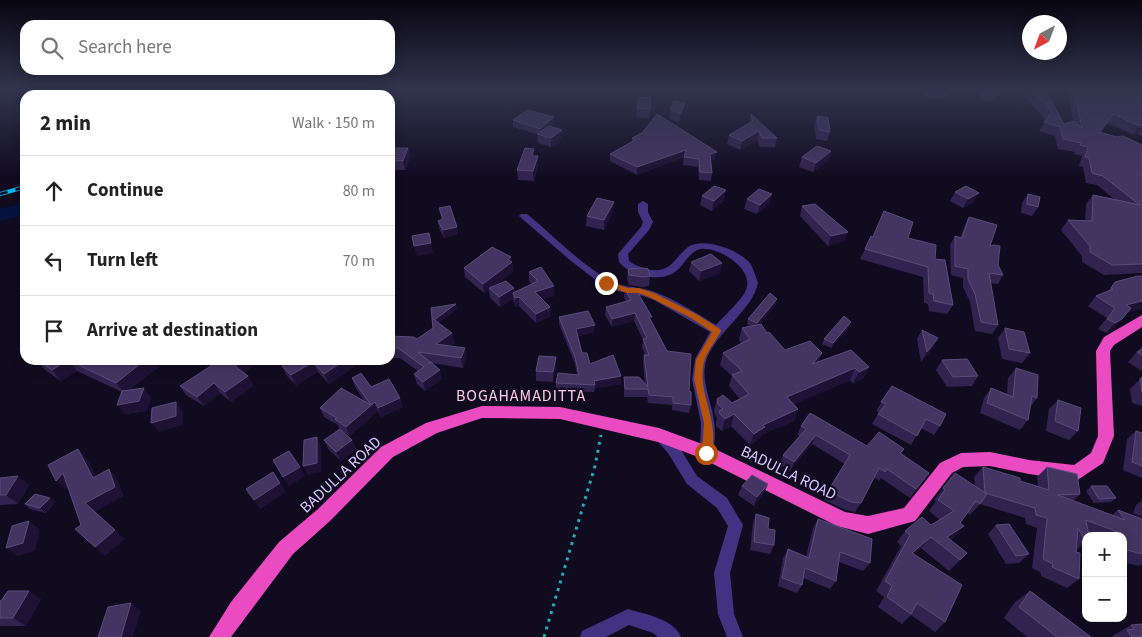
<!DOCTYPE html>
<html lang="en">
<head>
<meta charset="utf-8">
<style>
	body { margin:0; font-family:"Source Sans 3",sans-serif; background:#f2f2f2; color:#222 }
	.controls { position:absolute; right:15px; bottom:15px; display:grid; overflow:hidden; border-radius:10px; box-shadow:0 2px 12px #0003 }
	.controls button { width:45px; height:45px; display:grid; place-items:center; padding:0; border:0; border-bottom:1px solid #e0e0e0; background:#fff; color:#222; font:25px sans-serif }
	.compass { position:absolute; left:1022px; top:15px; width:45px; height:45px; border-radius:50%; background:#fff; box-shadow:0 2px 12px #0003; rotate:221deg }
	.stop { position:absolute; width:15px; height:15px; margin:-11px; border:4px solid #b45309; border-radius:50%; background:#fff }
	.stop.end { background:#b45309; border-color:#fff; box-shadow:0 1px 5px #0008 }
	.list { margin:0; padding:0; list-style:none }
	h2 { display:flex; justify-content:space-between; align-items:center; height:65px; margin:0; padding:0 20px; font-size:21px }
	h2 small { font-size:16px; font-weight:400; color:#767676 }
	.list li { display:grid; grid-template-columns:32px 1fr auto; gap:15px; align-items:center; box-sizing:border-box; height:70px; padding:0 20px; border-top:1px solid #e0e0e0 }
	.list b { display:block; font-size:19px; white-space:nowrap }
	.list em { font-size:16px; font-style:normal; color:#767676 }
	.icon { flex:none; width:28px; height:28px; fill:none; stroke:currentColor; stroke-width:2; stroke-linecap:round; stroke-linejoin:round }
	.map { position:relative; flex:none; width:1142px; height:637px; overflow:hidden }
	.search { position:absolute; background:#fff; box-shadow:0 2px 12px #0003; left:20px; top:20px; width:375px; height:55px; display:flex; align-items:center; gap:12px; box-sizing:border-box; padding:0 18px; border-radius:15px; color:#767676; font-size:19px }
	.panel { position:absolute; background:#fff; box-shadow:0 2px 12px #0003; left:20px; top:90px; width:375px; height:275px; border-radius:15px }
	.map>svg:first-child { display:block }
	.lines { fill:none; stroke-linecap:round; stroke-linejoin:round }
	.river { fill:#06123e; fill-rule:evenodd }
	.path { stroke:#26abb7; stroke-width:3; stroke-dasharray:3 5; stroke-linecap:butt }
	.minor { fill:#413382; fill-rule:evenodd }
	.trunk { fill:#ea4bc1; fill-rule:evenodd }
	.rail-casing { stroke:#00b9f5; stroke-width:4 }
	.rail { stroke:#110b20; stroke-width:2.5; stroke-dasharray:8; stroke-linecap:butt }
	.wall { fill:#31234f }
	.shaded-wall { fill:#1d1234 }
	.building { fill:#433562; stroke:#5a4c7b }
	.route { fill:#b45309 }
	.labels { text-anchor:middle; stroke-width:4.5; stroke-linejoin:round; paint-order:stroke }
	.quarter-label { font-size:16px; letter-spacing:1px; fill:#ffcce5; stroke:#110b20 }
	.near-street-label { font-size:16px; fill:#d7caff; stroke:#110b20 }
</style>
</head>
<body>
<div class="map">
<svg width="1142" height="637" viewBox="0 0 1142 637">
	<rect width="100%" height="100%" fill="#110b20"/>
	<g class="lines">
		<!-- river -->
		<path class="river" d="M365,89H381L374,95H357Z
			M25,203V215L0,221V209Z"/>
		<!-- path -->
		<path class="path" d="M544,637L595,466L601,435"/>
		<!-- minor -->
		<path class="minor" d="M14,89H78L74,91L33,94L14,91Z
			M643,201L648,204V212L653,222L649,230L628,254L629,261C639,268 657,275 669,266C676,261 681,252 688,247C703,237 737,249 749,262C753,267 756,277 758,283C753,309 718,331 707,358C699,380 712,401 714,422C716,432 714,443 714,453L712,457L707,459L702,457L700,453L701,423L692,379L695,359L710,332L654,300L643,296L612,290L601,284L571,261L519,216L521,214H527C553,235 585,269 614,282C626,288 640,287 652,291C674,299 695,312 716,325C724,316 742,300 746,290C755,269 719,247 701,249C690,250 684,266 675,272C660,283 630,276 619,262L618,254L641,227L643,222L638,212V204Z
			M660,430L665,432L678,445L697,476L727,498L743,525L730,573L734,614L743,637H727L718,614L714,573L728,526L717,508L687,484L668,453L653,436L655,432Z
			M628,609C645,614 674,619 681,637H658L653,633L629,625L606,637H580L582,631Z"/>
		<!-- trunk -->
		<path class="trunk" d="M1142,315V327L1114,345L1110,351L1114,436L1103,463L1076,481L1029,474L990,466L963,467L952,473L915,521L868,534L837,526L701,458L658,442L560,419L482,418L437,433L393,457L330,521L293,554L231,637H209L231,602L279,542L318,509L381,447L426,423L482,406L560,407L659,428L713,448L845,512L868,516L904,508L940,463L961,453L990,452L1029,460L1074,465L1091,453L1098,436L1096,351L1104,337Z"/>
		<!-- rail casing -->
		<g class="rail-casing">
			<path id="rail" d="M256,95L267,89
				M0,194L25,187"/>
		</g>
		<!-- rail -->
		<use href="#rail" class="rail"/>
	</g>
	<!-- wall -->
	<path class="wall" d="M920,89H951L952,90L948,98H926Z
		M977,89H998L1000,93L995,101L980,100Z
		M1009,89H1042L1064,124L1073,121L1068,91L1070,89H1142V136L1137,134L1133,135L1108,123L1100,133L1142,145V273L1104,275L1082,262V256L1061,230L1068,220L1085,221L1086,204L1093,195L1114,199L1097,185L1086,183L1083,167L1079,166L1082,156L1074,154L1075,152L1058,149L1055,136L1039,131L1046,120L1020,91Z
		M685,103L684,112L679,123L669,118L670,109Z
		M651,107L649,118L636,117L637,108Z
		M751,114L777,138L775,147H760L757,140L740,150L727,144L729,135L749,124Z
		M817,116L830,132L827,141L816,139L814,125Z
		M513,120L554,123L551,126L562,139L551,147L538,143L537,134L513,127Z
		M632,138L715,159L711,161L712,173L711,181L699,180L698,167L683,165L684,157L637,175L610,161V154L632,142Z
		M408,148L410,157L405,170H391L390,165V158Z
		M831,151L828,161L813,172L799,167L802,157Z
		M535,156L538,165L534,181L518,180L517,170Z
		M955,192L974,202L963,208L950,201Z
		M1028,194L1038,207L1032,216L1021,213L1022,203Z
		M702,196L724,200L712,211L700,205Z
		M747,199L770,203L757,214L744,209Z
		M802,206L848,232L844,241L828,246L800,216Z
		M439,208L457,227L458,234L444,238L439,228L438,221L442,220Z
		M613,211L604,230L586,226L587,216Z
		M969,217L990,246L998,265L1003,275L998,284L990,283L998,325L992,334L975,331L970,302L963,287V278L951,275L950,245L955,236L960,238L965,225Z
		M873,237L908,238L935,259L953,305L947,314L929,311L928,304L924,303L923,277L860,259L865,249Z
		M512,262L513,272L493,286L514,288L515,292L532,284L529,281V272L554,296L543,299L551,316L536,323L519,306L516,307L513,299L500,307L490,298L489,290L484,293L465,277L464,268Z
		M691,262L722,263L720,273L699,281L689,271Z
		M628,269L650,276L649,286L642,287L629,285L627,279Z
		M1115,282L1127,312L1113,329L1106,333L1098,329L1107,318L1088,306L1096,296L1108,291Z
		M625,289L651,321L689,391L691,405L689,413L672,410V405L648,403L647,397H624V377L645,384L643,363L644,355H645L642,347L643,340L634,321L612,327L605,315L606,307L626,302L624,297Z
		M776,304L759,324L785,350L822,353L818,362L869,367L863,379L853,383L850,380L794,404L798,409L794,421L761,435L760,438L750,445L731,426L722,431L716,426V423L717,418L715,415L714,410L717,399L732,403L740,399L729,386L732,376L720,365L723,353L741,344L739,339L742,328L750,326L747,324L748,319Z
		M431,308L457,309L438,323L452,333L454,343L450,346L465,348L466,358L463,368L432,363L442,379L425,391L417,384L414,374L418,371L400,358H390V336L417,339L433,328Z
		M559,317L594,332L578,336L582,353L590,364L621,376V384L595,388L594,392L556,391V383L577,375L575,364L559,324Z
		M849,327L831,348L822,344L824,339Z
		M1005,328L1030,353L1022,363L1002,359L998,338Z
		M922,330L933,348L921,362L917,339Z
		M1142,346V371L1128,362L1137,352L1141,349H1140Z
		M36,360H158L154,362L158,367L129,390L151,397L147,411L125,414L122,392L77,371L61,381L45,370Z
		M261,360L244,373L248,376L253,386L231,402L220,393L204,406L186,395L180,386Z
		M271,360H364L329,384L318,372L296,385L287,376L282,366L288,363L272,361Z
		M942,360L978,376L972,386L947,387L936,370Z
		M556,367L553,382L536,381V371Z
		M1016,368L1037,398L1030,407L1028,420L1020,430L980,413L984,398L991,388L1007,394L1008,378Z
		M1142,377V406L1132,403L1130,389Z
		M352,378L371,387L403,407L381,417L378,411L350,436L339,428L338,425L324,417L320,408L366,403L355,387Z
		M892,386L940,426L934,435L921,428L911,445L872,424L879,412L876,411Z
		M1058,400L1078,431L1069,440L1046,431L1049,409Z
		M801,426L867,446L904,449L901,454L929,473L910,498L881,478L879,481L874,477L861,503L855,512L846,510L824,500L845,464L812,444L790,471L779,464L783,455L800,436L797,435Z
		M1136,431L1142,433V478L1123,470L1127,439Z
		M324,440H352L356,449L341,461L329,450Z
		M983,467L1020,481L1038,486L1037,477L1047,467L1080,494L1073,501L1112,515L1118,510L1142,519V564L1139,566L1123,562V536H1086V544L1077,550L1079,579L1067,588L1041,576V573L1032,568L1037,528L1026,524L1025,518L980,504L970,515L967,513L960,523L964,526L954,537L950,540L960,560L949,571L921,548L914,554L945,622L935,632L911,615L902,624L878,607L884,597L876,591L901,546L897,542L905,531L931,525L940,520L929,511L936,501L934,500L955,473L975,486L974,477Z
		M0,478L29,485L18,504L0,505Z
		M742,486L764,493L754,506L738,495Z
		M1091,486L1116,498L1111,502L1094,503L1086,491Z
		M50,498L55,502L46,513L30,509L25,504Z
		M1142,500V517L1133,513L1136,505Z
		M756,514L768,529L774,545L770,554L750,550L753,523Z
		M818,519L870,563L863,571L839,562L836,581L830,589L803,578L802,585L797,593L778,586L783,558L788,549L806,557L813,528Z
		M996,525L1029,554L1019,563L1006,564L988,534Z
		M1086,566V581L1081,570Z
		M1030,591L1091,637H1027L1004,618L1015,602Z
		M41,599L26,626H0V601Z
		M1131,625L1142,637H1113L1112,636Z"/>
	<!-- shaded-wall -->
	<path class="shaded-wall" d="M997,93H1000L995,101H993Z
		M685,103L684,112L679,123L680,114Z
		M554,117V123L540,135V129Z
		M1142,125L1137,134L1133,135L1139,126Z
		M562,130V139L551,147V138Z
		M759,131L757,140L740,150L742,141Z
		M408,148L410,157L405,170L403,161Z
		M686,150L684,157L637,175V167Z
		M831,151L828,161L813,172L816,163Z
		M717,152L715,159L709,162L710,154Z
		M538,156V165L534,181L533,171Z
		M726,190L724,200L712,211L714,201Z
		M979,193L974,202L963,208L968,199Z
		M772,194L770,203L757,214L760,205Z
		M614,202L613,211L604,230V220Z
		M457,227L458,234L444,238L443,230Z
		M848,232L844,241L828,246L831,236Z
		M431,243L433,253L417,256L414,246Z
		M511,257L513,272L490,289L489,288V290L484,293L483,284Z
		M722,263L720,273L699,281L701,271Z
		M554,286V296L536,301L535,292Z
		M514,288L515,298L513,293V299L500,307L499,297Z
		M519,297V306L516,307L515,298Z
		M777,299L776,304L755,328L757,323Z
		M1142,301V309L1118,315L1126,305Z
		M456,304L457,309L433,326L432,321Z
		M550,307L551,316L536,323V314Z
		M635,313L634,321L612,327V319Z
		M1122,319L1113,329L1106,333L1115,323Z
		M851,322L849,327L831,348L833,343Z
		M595,325L594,332L576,336V329Z
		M452,333L454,343L438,354L436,344Z
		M938,338L933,348L921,362L927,352Z
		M465,348L466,358L463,368L461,358Z
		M822,353L817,364H812Z
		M556,357V367L553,382V372Z
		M68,360L77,371L61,381L52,370Z
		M145,360H158L154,362L158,367L125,393L116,383Z
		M243,360H261L241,375L235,366Z
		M345,360H364L329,384L324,374Z
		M313,362L318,372L296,385L291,375Z
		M869,367L863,379L853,383L859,372Z
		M855,368L850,380L783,409L787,397Z
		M440,370L442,379L425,391L423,382Z
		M248,376L253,386L231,402L225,392Z
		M621,376V384L595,388L594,381Z
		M214,383L220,393L204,406L197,397Z
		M144,388L151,397L147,411L125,414L117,405Z
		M400,398L403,407L381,417L378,408Z
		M176,402L183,411V425L159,432L151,423Z
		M375,402L378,411L350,436L346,427Z
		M798,409L794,421L761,435L760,438L750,445L754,434L763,425Z
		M734,414L731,426L722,431L725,419Z
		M816,435L812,444L790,471L794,462Z
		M317,437L321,446V472L308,475L303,466Z
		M352,440L356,449L341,461L336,452Z
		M78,449L87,459L102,487L93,478Z
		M300,467L305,476L289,486L283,477Z
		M109,469L117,479L124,496L95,512L85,503Z
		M63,473L73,482L66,490L56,481Z
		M18,476L29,485L18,504L6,495Z
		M280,483L286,492L260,509L254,500Z
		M768,484L764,493L754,506L757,497Z
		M50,498L55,502L46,513L40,508Z
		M29,521L40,530L35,551L18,556L6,548Z
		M964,526L954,537L941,545L947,537Z
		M115,530L125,539L105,556L95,547Z
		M931,537L921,548L903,563L912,553Z
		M1086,542V544L1078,550L1074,551Z
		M29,591L41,599L26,626L13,618Z
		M131,603L141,611L133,637H121Z"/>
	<!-- building -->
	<path class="building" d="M930,89H951L952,90Z
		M983,89H998L1000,93L984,91Z
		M1030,89H1042L1047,93L1064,124L1074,121L1082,128L1074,89H1142V125L1139,126L1114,114L1099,132L1117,137L1123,136L1142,145V264L1112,265L1090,252V246L1068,220L1092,221L1093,195L1140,205L1103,176L1092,173L1089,158L1085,157L1088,147L1080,145L1081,143L1063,139L1060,127L1044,122L1052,112Z
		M639,97L651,98L650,109L637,108Z
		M674,101L685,103L680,114L670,109Z
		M527,110L554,117L540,129L513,120Z
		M657,114L717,152L710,154L712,173L700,172L699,159L684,157L686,150L637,167L610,154L635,140L632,138L642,133Z
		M751,114L777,138H762L759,131L742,141L729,135L753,121Z
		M817,116L828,118L830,132L819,130Z
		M549,126L562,130L551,138L537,134Z
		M817,146L831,151L816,163L802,157Z
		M395,148H408L403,161L390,160V158Z
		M525,148L534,149L532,156H538L533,171L517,170Z
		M714,186L726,190L714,201L702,196Z
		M966,186L979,193L968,199L955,192Z
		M759,189L772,194L760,205L747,199Z
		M1028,194L1040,197L1038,207L1027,204Z
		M597,198L614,202L604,220L587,216Z
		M815,204L848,232L831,236L802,206Z
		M450,206L457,227L443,230L438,221L443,219L439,208Z
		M884,211L913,222L908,238L936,245L935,259L945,260L953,305L934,301L933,294L929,293L928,267L865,249L871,236L873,237Z
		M969,217L997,225L990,246L994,245L1000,246L998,265L1003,275L989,273L998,325L981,322L975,294L968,279V269L955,266V236L962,238Z
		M429,233L431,243L414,246L412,236Z
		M492,247L511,257L508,260L512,262L483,284L464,268Z
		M711,254L722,263L701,271L691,262Z
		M541,267L554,286L535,292L550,307L536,314L519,297L515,298L513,293L538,281L529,272Z
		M643,268L648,269L650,276L643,277L629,275L628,269Z
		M1138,276H1142V301L1126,305L1131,308L1122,319L1115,323L1107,319L1115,308L1096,296L1113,289L1111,288L1115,282Z
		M506,281L514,288L499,297L489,288Z
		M632,288H635L652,317H649L667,351L691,354L689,391L691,392V405L673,403V397L649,395L648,389H625L624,377H639L648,387L644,355H649L643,339L647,338L635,313L612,319L606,307L631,300L625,289Z
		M770,293L777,299L757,323L748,319Z
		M456,304L434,320L432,318L431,308Z
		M588,311L595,325L576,329L582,353H587L590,364L613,355L621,376L594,381L595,385L556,383L558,373L579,375L575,357L559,317Z
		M844,316L851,322L833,343L824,339Z
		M432,318L452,333L436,344L465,348L461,358L418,352L430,362L428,364L431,362L440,370L423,382L414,374L424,367L398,348H390V336L413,337L417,339L433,328Z
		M761,324L767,333L769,332L785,350L810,341L822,353L812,364L851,350L869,367L859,372L855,368L787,397L798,409L763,425L765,427L754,434L734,414L725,419L720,414L719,411L723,409L718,404L717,399L723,395L732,403L749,394L732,375L742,371L723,353L750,339L742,328Z
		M1005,328L1024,332L1030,353L1009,349Z
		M922,330L938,338L927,352Z
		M1142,349V355L1137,352Z
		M539,356L556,357L553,372L536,371Z
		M967,359L978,376L953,377L942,360Z
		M37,360H145L116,383L68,360L52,370Z
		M220,360H243L235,366L248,376L225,392L214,383L197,397L180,386Z
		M292,360H345L324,374L313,362L291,375L282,366Z
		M1016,368L1038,375L1037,398L1032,396L1028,420L987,403L991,388L1013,397Z
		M361,373L371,387L389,379L400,398L378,408L375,402L346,427L335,419L337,418L320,408L341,388L371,405L352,378Z
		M1142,377V392L1140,379Z
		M892,386L946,414L940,426L926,419L917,436L878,414L886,404L881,402Z
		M144,388L139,401L117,405L122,391Z
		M1058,400L1081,408L1078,431L1055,421Z
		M176,402V416L151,423L152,408Z
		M810,413L867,446L879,432L904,449L900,453L929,473L916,489L887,469L885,472L879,468L861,503L851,502L828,491L850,455L816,435L794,462L783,455L806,429L801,426Z
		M340,429L352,440L336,452L324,440Z
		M1136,431L1142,433V466L1132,462Z
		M317,437V463L303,466L304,440Z
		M78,449L93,478L109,469L115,487L85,503L115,530L95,547L75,529L81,525L63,473L56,481L48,465Z
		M289,451L300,467L283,477L273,460Z
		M983,467L1020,478V481L1049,490L1047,467L1077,474L1080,494L1058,495L1125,520L1118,510L1142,519V554L1127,550L1123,534L1086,520L1089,536H1086V542L1078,528L1076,552L1080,553L1079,579L1052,567L1053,564L1043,559L1047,518L1036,515L1035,508L985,493Z
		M273,472L280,483L254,500L246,489Z
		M955,473L987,494L980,504L976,501L960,523L964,526L947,537L967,553L960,560L931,537L912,553L962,585L945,622L917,603L911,614L887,597L892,586L885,581L910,535L905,531L922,517L931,525L954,511L938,500L945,490L943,488Z
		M752,475L768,484L757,497L742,486Z
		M18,476L6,495H0V478Z
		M1091,486H1107L1116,498L1099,499Z
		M35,494L50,498L40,508L25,504Z
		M756,514L769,518L768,529L775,530L774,545L754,542Z
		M818,519L872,539L870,563L840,552L836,581L805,568L802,585L782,578L788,549L809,558Z
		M29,521L23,543L6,548L12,526Z
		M1009,524L1029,554L1016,556L996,525Z
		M1123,579L1127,588L1123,587Z
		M8,591H29L13,618H0V601H1Z
		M1030,591L1091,637H1057L1019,607Z
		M131,603L121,637H98L108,607Z
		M1142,624V637H1132L1127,630L1134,629L1131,625Z"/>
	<!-- sky -->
	<linearGradient id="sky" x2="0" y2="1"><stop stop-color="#090612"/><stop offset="0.5" stop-color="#32344e"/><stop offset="1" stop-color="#32344e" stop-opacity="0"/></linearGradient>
	<rect width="1142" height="178" fill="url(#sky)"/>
	<!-- route -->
	<path class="route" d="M606,280L628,288H639L654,293L696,314L720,329L721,331C716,340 709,349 705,359C694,390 723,424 710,456H703L702,453L704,423L694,379L696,360L712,332L691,318L649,297L638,293H627L604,285L603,283Z"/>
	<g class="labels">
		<!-- quarter labels -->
		<g class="quarter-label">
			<text x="521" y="401">BOGAHAMADITTA</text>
		</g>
		<!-- near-street labels -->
		<g class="near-street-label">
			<text transform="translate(789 472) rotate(26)" y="6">BADULLA ROAD</text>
			<text transform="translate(340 474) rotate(-43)" y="6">BADULLA ROAD</text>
		</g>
	</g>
</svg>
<div class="controls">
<button>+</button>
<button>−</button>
</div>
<svg class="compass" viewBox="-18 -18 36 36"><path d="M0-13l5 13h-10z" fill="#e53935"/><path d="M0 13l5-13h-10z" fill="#767676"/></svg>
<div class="stop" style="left:706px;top:453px"></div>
<div class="stop end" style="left:606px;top:283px"></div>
<div class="search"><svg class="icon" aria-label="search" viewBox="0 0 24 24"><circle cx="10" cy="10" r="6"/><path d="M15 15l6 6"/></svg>Search here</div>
<section class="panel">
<h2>2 min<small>Walk · 150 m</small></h2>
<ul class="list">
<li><svg class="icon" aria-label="ahead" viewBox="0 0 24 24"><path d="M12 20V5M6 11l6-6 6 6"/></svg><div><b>Continue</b></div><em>80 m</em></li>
<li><svg class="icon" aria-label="left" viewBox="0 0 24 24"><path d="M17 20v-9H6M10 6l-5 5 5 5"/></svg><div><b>Turn left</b></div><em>70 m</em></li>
<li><svg class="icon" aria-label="arrive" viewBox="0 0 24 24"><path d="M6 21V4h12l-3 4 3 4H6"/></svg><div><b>Arrive at destination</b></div></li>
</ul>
</section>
</div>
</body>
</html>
